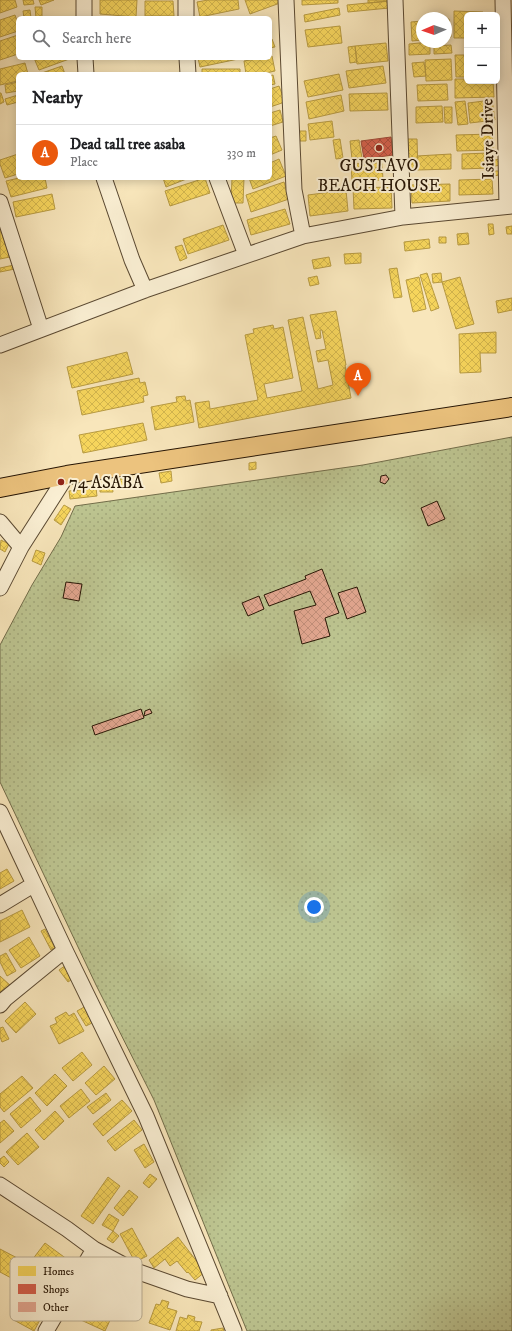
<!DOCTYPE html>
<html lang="en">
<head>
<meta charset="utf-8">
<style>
	body { margin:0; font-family:"IM FELL DW Pica",serif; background:#f6f6f6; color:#202124 }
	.controls { position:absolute; right:12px; top:12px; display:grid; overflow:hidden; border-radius:6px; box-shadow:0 2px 10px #0003 }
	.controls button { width:36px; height:36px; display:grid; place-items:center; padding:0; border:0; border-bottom:1px solid #e0e0e0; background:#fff; color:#202124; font:20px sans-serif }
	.compass { position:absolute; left:416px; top:12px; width:36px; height:36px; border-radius:50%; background:#fff; box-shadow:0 2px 10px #0003; rotate:268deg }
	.you { position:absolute; left:314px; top:907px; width:14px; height:14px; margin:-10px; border:3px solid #fff; border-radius:50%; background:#1a73e8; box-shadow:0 0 0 6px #1a73e833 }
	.badge { display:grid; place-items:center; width:26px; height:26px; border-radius:50%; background:#ea580c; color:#fff; font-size:13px; font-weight:700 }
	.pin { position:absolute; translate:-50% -33px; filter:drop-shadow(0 1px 2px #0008) }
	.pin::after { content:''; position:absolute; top:21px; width:14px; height:12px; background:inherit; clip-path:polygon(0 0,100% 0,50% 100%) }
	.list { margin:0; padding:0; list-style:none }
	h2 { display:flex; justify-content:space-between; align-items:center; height:52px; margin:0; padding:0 16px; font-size:17px }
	h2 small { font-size:13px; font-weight:400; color:#757577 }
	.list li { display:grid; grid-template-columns:26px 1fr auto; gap:12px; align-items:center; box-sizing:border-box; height:56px; padding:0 16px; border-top:1px solid #e0e0e0 }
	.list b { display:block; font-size:15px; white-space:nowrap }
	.list p { margin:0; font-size:13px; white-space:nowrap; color:#757577 }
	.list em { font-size:13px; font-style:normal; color:#757577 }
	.icon { flex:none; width:22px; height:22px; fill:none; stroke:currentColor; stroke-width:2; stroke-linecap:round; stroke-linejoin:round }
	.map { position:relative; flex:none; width:512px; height:1331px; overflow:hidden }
	.search { position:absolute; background:#fff; box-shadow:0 2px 10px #0003; left:16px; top:16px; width:256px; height:44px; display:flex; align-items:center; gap:10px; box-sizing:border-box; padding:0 14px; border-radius:6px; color:#757577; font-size:15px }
	.panel { position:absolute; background:#fff; box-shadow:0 2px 10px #0003; left:16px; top:72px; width:256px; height:108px; border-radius:6px }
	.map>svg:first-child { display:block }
	.grass { fill:url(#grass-dots); stroke:#726d4a }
	.homes { fill:url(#homes-cross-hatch); stroke:#b89b42 }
	.shops { fill:url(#shops-cross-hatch); stroke:#a14a37 }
	.building { fill:url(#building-cross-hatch); stroke:#261504 }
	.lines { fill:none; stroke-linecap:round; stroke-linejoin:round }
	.minor-casing { stroke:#5a4932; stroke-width:17 }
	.major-casing { stroke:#261504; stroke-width:20 }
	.minor { stroke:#faefd3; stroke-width:15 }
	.major { stroke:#ecc37e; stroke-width:18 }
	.poi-dot { fill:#8f2418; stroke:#faefd3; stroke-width:1.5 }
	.labels { text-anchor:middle; stroke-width:4; stroke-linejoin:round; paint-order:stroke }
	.street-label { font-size:17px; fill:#261504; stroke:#faefd3 }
	.poi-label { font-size:17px; fill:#261504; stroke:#faefd3 }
	.key { fill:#faefd3; stroke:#baae95; stroke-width:1 }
	.key-label { font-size:11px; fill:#261504 }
</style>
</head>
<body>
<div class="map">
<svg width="512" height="1331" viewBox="0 0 512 1331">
	<defs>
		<pattern id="grass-dots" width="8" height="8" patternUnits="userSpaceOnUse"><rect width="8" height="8" fill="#bdc591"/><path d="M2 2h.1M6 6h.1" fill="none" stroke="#a2a87b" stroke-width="1.8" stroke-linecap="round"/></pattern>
		<pattern id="homes-cross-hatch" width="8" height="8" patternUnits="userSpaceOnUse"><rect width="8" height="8" fill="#f6d55c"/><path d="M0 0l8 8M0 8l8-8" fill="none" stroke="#d3b64e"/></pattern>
		<pattern id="shops-cross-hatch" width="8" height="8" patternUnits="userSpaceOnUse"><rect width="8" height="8" fill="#d6604d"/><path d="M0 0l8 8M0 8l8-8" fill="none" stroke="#ad4e3e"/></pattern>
		<pattern id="building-cross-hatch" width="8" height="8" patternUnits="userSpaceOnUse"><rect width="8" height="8" fill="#e5a993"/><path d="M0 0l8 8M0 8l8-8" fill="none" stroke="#c4917d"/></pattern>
	</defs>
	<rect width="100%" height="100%" fill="#f8e6bb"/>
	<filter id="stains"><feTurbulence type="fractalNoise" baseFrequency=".005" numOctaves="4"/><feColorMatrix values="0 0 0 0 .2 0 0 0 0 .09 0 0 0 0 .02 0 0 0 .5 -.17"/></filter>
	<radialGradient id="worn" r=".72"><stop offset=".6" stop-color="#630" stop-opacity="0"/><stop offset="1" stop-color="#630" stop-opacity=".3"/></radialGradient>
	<!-- grass -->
	<path class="grass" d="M512,437V1331H247L154,1100L96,985L0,782V645L32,585L61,537L75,506L363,465Z"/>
	<!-- homes -->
	<path class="homes" d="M0,0H15L17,7L0,13Z
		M23,0H33L34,4L24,5Z
		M39,0H54L41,5Z
		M100,0H137L136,17L100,14Z
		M208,0H238L239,9L200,17L197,2Z
		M245,0H279L280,3L250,14Z
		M302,0H338V3L302,5Z
		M368,0H391V1L368,3Z
		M145,1H173L174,16H145Z
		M388,1L389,8L348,12L347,5Z
		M35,7H42V18H36Z
		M339,8L340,15L305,22L304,15Z
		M30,10L31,18H24L23,11Z
		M454,11L483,12V15H467V38H454Z
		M15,15L18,24V31L0,37V20Z
		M446,19H449L451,37L446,38Z
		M422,21V40L412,41L411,22Z
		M340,26L342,43L308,47L305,30Z
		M18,35V54L0,60V41Z
		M272,39L275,47L270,48V40Z
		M430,42V54L409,55V44Z
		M386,43L388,61L357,64L355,46Z
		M451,45L452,53L434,54V46Z
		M355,46L357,62L350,63L348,47Z
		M455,55H466L467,77H456Z
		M270,56H272L275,71L261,74H246L244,61L262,58H270Z
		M34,58H72L39,70Z
		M198,58H243L200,67Z
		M451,59L452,80L426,81L425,60Z
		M424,62L426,76L414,77L412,63Z
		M25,63L28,74H18V81L0,85V69Z
		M62,66L65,74H39Z
		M383,66L386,83L349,88L346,71Z
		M202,69H240V74H202Z
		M339,74L343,90L308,97L304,81Z
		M273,75L275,84L270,85V76Z
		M455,79H467V81H493L494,97L455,98Z
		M18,82V91L6,93L5,85Z
		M447,84L448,100L418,101L417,85Z
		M279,86L285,102L270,107V89Z
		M0,93H1L4,102L0,104Z
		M387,93L388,110L350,111L349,94Z
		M18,95V102L7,105L5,99Z
		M341,95L344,111L309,119L306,102Z
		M492,100L495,120L470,123L468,103Z
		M465,101L468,124L458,125L455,102Z
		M442,106L443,122L416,123V107Z
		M444,107H452V123H445Z
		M280,110L283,122L270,126V113Z
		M332,121L334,137L310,140L308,124Z
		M297,131H306V141H297Z
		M492,134L493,150L457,151L456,135Z
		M276,136L282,150L270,155V138Z
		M340,139L343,158L336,159L333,140Z
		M405,139H417L418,170H406Z
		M359,140L362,158L352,159L350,141Z
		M489,153V168L462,169V154Z
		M18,154V174L5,178L0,164V160Z
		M451,154V169L418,170L417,156Z
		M279,159L286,176L253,189L249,178H270V163Z
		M500,159L501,165L495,166L494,160Z
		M382,163L383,180L352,181L351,164Z
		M491,171H502V175L491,176Z
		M19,178H45L47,188L11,197L6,181Z
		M163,178H189L166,187Z
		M205,178L210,193L170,206L165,191Z
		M232,178H244L243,203H231Z
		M492,179L493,194L459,195V180Z
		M284,182L289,199L251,212L246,195Z
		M450,184V201L412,203L411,185Z
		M391,187L392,208L354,209L353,188Z
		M346,190L348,211L310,216L308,195Z
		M52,194L55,209L16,217L13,202Z
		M285,209L290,224L251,235L247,220Z
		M488,224H493L494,234L489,235Z
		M223,225L229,240L188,254L183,239Z
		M512,226V234H507L506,227Z
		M3,227L10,257L0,259V228Z
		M468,233L469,244L458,245L457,234Z
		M439,237H446V243H439Z
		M429,239L430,248L405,251L404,242Z
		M182,245L187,258L180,261L175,247Z
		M361,253V263L345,264L344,254Z
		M329,257L331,266L314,269L312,260Z
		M14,265L15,269L0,272V268Z
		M397,268L402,297L394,298L389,269Z
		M427,273L439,308L431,311L420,275Z
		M441,273L442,282L433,283L432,274Z
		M317,276L319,284L310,286L308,278Z
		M419,277L426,309L413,312L406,280Z
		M460,277L474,324L456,329L442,282Z
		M512,298V310L498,313L496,301Z
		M336,311L346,365H345L351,398L199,428L195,403L209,401L210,409L258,400L245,335L254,333L253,329L273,325L274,329L283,327L293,378L264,384L267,398L302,391L288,320L303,317L318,389L333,385L328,360L318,362L316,351L326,349L322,330H320L321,338L316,339L310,315Z
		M496,332V353H480L481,372L460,373L459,334Z
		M127,352L133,374L72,388L67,367Z
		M139,378L140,383L145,382L148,395L143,396L144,402L82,415L77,391Z
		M185,396L186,401L190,400L194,422L155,430L151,407L177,402L176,397Z
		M143,423L147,440L83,453L79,435Z
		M256,462V469L249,470V463Z
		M171,471L172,481L161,483L159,473Z
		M120,479H128V487H120Z
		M100,485H112L113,492H100Z
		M96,488L97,496L70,499L69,491Z
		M64,505L71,509L61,525L54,520Z
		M1,540L9,544L5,552L0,549Z
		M36,550L45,553L41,565L32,561Z
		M7,869L14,881L0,889V873Z
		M22,910L30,927L0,942V921Z
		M45,929L55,948L51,950L41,931Z
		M29,937L40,956L21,968L9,950Z
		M6,953L16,971L7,976L0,962V956Z
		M66,965L74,978L68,982L59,970Z
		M0,976L11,986L0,998Z
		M25,1002L36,1014L16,1033L5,1021Z
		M86,1006L94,1022L86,1026L77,1011Z
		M66,1012L69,1016L74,1013L84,1031L59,1044L50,1026L57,1023L55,1018Z
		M3,1027L9,1039L2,1042L0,1037V1028Z
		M82,1052L92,1065L73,1081L62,1068Z
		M104,1066L115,1079L96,1095L85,1083Z
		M55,1074L67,1086L47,1106L35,1093Z
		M22,1076L33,1088L4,1112L0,1107V1094Z
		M81,1089L90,1101L69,1118L60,1106Z
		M106,1093L111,1100L93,1114L87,1107Z
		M30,1097L41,1111L21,1128L10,1114Z
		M122,1100L132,1111L103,1136L93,1124Z
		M55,1111L64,1121L44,1140L35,1130Z
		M4,1120L14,1131L0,1143V1123Z
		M134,1120L142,1130L115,1151L107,1141Z
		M27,1133L39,1147L18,1165L6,1152Z
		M144,1144L154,1162L145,1168L134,1150Z
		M4,1156L9,1162L4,1167L0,1163V1159Z
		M150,1174L157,1179L149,1188L143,1183Z
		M108,1177L120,1186L93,1224L81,1216Z
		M129,1190L138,1197L123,1216L114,1208Z
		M109,1214L119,1220L113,1231L102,1225Z
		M132,1228L147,1256L135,1262L120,1234Z
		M113,1231L119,1236L113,1243L107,1239Z
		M178,1237L205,1272L195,1280L188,1272L187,1273L177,1261L170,1266L165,1259L154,1268L149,1260Z
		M45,1243L75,1265L63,1282L32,1260Z
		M0,1249L23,1261L13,1279L0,1272Z
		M162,1300L169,1302L167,1308L177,1311L170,1330L149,1323L156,1304L160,1305Z
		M76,1301L112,1316L105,1331L70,1315Z
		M19,1308L40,1320L34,1331L12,1319Z
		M188,1315L195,1317L194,1321L202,1322L199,1331H176L180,1317L187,1319Z
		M223,1328L224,1331H211V1330Z"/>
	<!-- shops -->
	<path class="shops" d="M391,137L393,155L364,159L361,141Z"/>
	<!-- building -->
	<path class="building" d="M386,475L389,479L385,484L380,482L381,476Z
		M437,501L445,519L428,526L421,508Z
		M322,569L339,613L325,618L330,636L302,644L294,611L316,605L310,591L269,606L264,595L306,579L305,576Z
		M66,582L82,584L79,601L63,598Z
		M357,587L366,612L347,619L338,593Z
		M259,596L264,609L248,616L242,603Z
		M141,709L144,718L95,735L92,726Z
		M150,709L152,713L144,716L145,711Z"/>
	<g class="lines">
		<!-- minor casing -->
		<g class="minor-casing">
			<path id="minor" d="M84,0V18
				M186,0V18
				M286,0L294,190L303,236
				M395,0L403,217
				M503,0L507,206
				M85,58L86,74
				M187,58L188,74
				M104,178L132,260L145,290
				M217,178L246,255
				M0,202L41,329
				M0,345L145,290L303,236L403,217L512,206
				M0,522L21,547
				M0,588L21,547L67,475
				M0,812L65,950L146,1116L234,1331
				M0,905L33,885
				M0,1005L5,999L65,950
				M0,1185L67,1229L94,1249L133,1270L187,1289L220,1296
				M46,1331L94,1249"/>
		</g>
		<!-- major casing -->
		<g class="major-casing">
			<path id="major" d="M0,488L67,475L512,407"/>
		</g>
		<!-- minor -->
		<use href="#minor" class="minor"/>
		<!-- major -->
		<use href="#major" class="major"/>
	</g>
	<!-- markers -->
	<g class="poi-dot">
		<circle cx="379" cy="148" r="4"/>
		<circle cx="61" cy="482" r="4"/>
	</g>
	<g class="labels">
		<!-- street labels -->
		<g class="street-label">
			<text transform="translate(487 139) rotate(-91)" y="6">Isiaye Drive</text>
		</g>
		<!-- poi labels -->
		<g class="poi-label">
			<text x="379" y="171">GUSTAVO<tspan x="379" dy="20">BEACH HOUSE</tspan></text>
			<text x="69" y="488" text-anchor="start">74 ASABA</text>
		</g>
	</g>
	<!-- legend -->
	<rect x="10" y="1257" width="132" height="64" rx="6" class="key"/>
	<rect x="18" y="1266" width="18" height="10" fill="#f6d55c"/>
	<rect x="18" y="1284" width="18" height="10" fill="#d6604d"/>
	<rect x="18" y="1302" width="18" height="10" fill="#e5a993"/>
	<g class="key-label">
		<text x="43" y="1275">Homes</text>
		<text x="43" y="1293">Shops</text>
		<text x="43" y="1311">Other</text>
	</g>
	<rect width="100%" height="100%" filter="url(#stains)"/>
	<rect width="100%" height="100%" fill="url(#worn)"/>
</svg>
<div class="controls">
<button>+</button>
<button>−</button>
</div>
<svg class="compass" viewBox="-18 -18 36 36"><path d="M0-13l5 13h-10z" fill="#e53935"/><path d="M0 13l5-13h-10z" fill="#757577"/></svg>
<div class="you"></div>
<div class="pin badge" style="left:358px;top:396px">A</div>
<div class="search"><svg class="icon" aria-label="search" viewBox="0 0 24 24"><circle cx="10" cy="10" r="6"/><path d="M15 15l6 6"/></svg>Search here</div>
<section class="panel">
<h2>Nearby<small></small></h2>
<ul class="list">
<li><span class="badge">A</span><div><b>Dead tall tree asaba</b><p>Place</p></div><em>330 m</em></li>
</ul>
</section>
</div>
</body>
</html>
